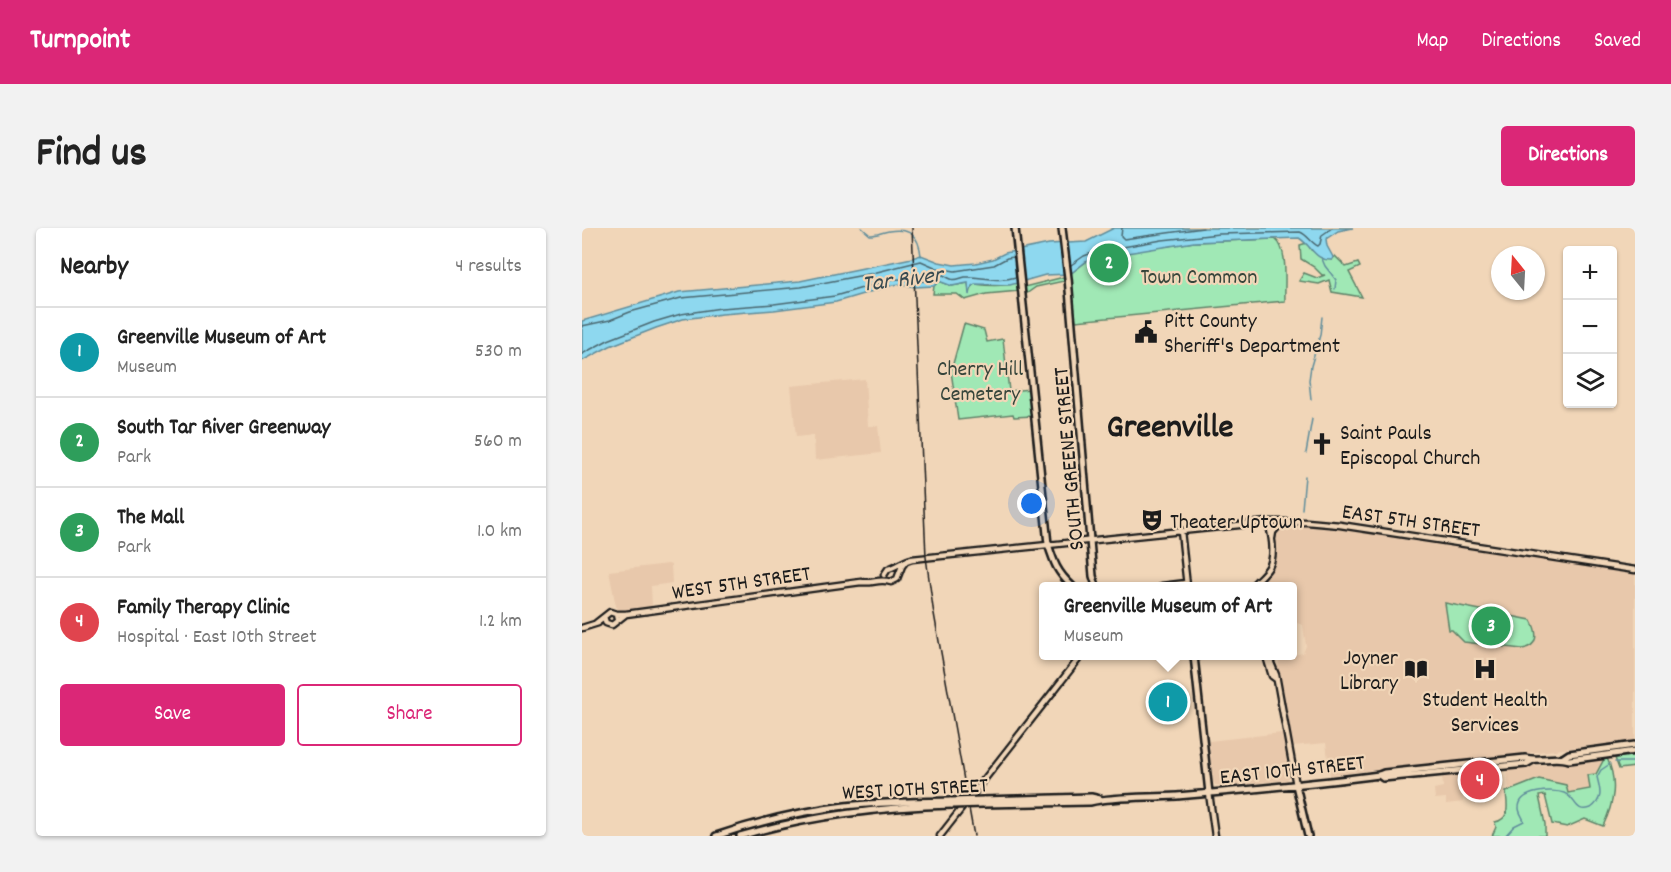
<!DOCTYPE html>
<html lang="en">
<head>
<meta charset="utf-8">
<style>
	body { margin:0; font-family:Dekko,sans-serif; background:#f2f2f2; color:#222 }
	.controls { position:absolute; right:18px; top:18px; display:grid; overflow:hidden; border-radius:6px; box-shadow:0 2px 4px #0004 }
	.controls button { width:54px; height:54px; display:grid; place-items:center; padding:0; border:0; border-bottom:2px solid #e0e0e0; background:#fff; color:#222; font:30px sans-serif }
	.compass { position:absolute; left:909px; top:18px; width:54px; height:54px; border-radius:50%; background:#fff; box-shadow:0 2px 4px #0004; rotate:342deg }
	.you { position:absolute; left:450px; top:276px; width:21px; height:21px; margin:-15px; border:4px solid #fff; border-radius:50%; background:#1a73e8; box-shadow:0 0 0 9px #1a73e833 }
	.badge { display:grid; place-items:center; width:39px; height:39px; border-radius:50%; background:#db2777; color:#fff; font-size:20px; font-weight:700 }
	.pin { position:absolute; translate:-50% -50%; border:3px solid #fff; box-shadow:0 2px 6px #0006 }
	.popup { position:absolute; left:457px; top:354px; width:258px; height:78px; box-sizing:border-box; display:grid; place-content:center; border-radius:6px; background:#fff; filter:drop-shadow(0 2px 4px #0005); font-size:20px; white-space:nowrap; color:#767676 }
	.popup b { font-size:22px; color:#222 }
	.popup::after { content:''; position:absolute; left:50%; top:100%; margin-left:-12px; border:12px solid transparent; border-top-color:#fff }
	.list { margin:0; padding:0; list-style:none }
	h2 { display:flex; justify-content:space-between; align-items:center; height:78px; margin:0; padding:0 24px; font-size:26px }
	h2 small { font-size:20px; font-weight:400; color:#767676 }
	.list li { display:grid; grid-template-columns:39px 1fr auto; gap:18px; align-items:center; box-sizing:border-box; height:90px; padding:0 24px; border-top:2px solid #e0e0e0 }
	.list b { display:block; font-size:22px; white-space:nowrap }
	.list p { margin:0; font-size:20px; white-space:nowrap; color:#767676 }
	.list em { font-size:20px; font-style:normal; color:#767676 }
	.actions { display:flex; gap:12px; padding:18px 24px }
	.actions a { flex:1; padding:14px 0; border:2px solid #db2777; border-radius:6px; text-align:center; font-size:21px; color:#db2777 }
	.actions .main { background:#db2777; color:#fff }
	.icon { flex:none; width:33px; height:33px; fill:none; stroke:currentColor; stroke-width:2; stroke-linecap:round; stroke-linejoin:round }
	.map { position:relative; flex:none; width:1053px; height:608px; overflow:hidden; border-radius:6px }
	header { display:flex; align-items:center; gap:36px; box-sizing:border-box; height:84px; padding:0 30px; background:#db2777; color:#fff }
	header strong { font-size:28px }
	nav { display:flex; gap:33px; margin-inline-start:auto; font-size:21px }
	.intro { display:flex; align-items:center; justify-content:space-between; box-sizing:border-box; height:144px; padding:0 36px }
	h1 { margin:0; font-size:42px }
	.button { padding:15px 27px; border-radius:6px; background:#db2777; color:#fff; font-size:21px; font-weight:700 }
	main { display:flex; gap:36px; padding:0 36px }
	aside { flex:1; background:#fff; border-radius:6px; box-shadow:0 2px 4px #0004 }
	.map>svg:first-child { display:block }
	.built { fill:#e8c8ab }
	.green { fill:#a0e8b5; stroke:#5e8268; stroke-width:1.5 }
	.water { fill:#8ed8ef; stroke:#608d9b; stroke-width:1.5 }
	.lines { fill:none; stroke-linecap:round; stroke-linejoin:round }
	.shore { stroke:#4a6770; stroke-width:1.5 }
	.stream { stroke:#608d9b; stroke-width:1.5 }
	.secondary-casing { stroke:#1c1c1c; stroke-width:9 }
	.primary-casing { stroke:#1c1c1c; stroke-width:10 }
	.secondary { stroke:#f1d6b8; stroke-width:4.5 }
	.primary { stroke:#f1d6b8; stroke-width:5 }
	.rail { stroke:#1c1c1c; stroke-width:1.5 }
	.primary-bridge-casing { stroke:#1c1c1c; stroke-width:10; stroke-linecap:butt }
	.primary-bridge { stroke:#f1d6b8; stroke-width:5 }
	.labels { text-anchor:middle; stroke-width:4.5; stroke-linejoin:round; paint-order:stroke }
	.park-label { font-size:22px; fill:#36453b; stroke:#f1d6b8 }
	.poi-label { font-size:22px; fill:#1c1c1c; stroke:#f1d6b8; text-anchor:start }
	.street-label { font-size:22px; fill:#1c1c1c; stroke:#f1d6b8 }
	.water-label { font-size:24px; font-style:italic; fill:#384b51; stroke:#f1d6b8 }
	.town-label { font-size:34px; font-weight:bold; fill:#1c1c1c; stroke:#f1d6b8 }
</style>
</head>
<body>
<header>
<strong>Turnpoint</strong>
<nav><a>Map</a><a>Directions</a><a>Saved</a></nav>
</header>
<div class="intro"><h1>Find us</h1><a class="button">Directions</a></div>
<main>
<aside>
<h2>Nearby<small>4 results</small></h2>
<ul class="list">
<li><span class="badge" style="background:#0f9aa8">1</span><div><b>Greenville Museum of Art</b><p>Museum</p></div><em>530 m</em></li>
<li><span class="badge" style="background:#2e9e5b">2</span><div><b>South Tar River Greenway</b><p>Park</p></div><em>560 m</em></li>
<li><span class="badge" style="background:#2e9e5b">3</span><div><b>The Mall</b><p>Park</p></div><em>1.0 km</em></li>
<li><span class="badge" style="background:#e0444e">4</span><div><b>Family Therapy Clinic</b><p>Hospital · East 10th Street</p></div><em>1.2 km</em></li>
</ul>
<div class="actions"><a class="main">Save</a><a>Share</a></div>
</aside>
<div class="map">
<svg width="1053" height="608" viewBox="0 0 1053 608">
	<rect width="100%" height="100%" fill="#f1d6b8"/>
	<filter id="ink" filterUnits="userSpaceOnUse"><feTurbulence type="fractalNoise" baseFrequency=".0167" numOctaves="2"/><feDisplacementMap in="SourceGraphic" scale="12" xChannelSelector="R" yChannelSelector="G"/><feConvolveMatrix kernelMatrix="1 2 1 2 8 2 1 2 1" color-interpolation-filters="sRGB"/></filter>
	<g filter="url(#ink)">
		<!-- built -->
		<path class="built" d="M283,151L286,198H296L299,225L233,232L232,207L214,209L209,158Z
			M717,298L762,302L1053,346V513L748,547L744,515L710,518L696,441L697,433L702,428L721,425L724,418L721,397L711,394L710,358H673L690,339L694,322V304L701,299Z
			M86,336L89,337L90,355L69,358L70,378L35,384L27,343Z
			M700,505L707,549L705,552L647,558L633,557L631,554L627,513Z
			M1022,530H1025L1021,533L1008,561L985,565L957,551L927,563L925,541Z
			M899,544L903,546L904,561L880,563L881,574L864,576V570L853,571L852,561L861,559L860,547Z"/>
		<!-- green -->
		<path class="green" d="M693,11C707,21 702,57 703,73L494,93L488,46L505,33L525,27L612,14Z
			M725,15L729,22L750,32L753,28L764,39L776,35L778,39L767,44L780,69L750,64L747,52L737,56L717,53L722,45L735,50L743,47H740L732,39L719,31L718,17Z
			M482,49V53L454,59L444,66L442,59Z
			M357,53L370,58L386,55L388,66L390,58L393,56C407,58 422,59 436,54L437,63L404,66L383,72L375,66H351L352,58Z
			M382,96L402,102L405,114L421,111L427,163L448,161L451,188L432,189L431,186L376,192L369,143Z
			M863,375L949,392C956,405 957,418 940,421L882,414L870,402H867Z
			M1053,527V539L1037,541L1033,530Z
			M1025,530C1036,554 1032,575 1021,598L1003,591L985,599L970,596L963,567L957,568L963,596V608H910L914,599L913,594C929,591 925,576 924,564L957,551L984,557L986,565L1008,561L1006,547L1014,546L1021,533Z"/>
		<!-- water -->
		<path class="water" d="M532,0H771L756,3L744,11L745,18L751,29L750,32C733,33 730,18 717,10L612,14L515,30L505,33L488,46L463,47L428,57L393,56L390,58L387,67L386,55L370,58L357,53L352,58L333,59L319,56L311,57L254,74L192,82L140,86L101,91L74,100L28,118L0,133V93L97,64L218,53L330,30L339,27L357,34L372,37L394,35L411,31L423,25L467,16L504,14Z"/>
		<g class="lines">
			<!-- shore -->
			<path class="shore" d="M540,0L539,8L542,11L621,0
				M489,37L502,28L513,24L580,12L637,6L718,4C726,7 729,15 736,18L738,16L740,7L750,0
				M0,98L28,92L48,84L99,70L219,59L287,46L339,33L355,40L373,43L412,37L425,30L432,29
				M0,126L26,112L72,94L99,86L139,80L192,76L253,68L311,51C322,50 337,56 348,52C353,50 354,46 361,47C364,48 366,50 369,51C374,53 378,50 383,49C400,48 416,55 434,49"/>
			<!-- stream -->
			<path class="stream" d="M280,0L288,7C295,7 300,4 307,3C328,0 337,7 339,28
				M740,31L743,38L754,52L753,61
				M729,171L727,152L729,138L738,107L740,89
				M724,225L730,191
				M720,281L723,248
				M1033,534H1053
				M923,608L932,598L942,593C941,589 937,585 937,580C937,562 971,561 982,565C995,570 992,586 1009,580C1022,570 1018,562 1015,549L1019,542L1028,536"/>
			<!-- secondary casing -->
			<g class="secondary-casing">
				<path id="secondary" d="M599,303L605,358
					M690,310L691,304L699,295
					M302,347L306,341C314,339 321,333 330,331L686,294H725L758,297L1053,342
					M580,358L604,355
					M670,358C675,352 683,346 687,339C694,326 690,308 686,294
					M34,386H44L279,354C292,356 296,350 309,354L315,351L320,338L324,333
					M22,389L24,395L30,397L44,386
					M14,395L28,384L34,386L35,391
					M0,400L16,395
					M684,428L690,448L694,451
					M686,428L694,447L714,557
					M627,565L633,608
					M358,608L499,428"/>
			</g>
			<!-- primary casing -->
			<g class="primary-casing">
				<path id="primary" d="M433,0L466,316C472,335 475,344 490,358
					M480,0L486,50L511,348L514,358
					M612,428L627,565
					M981,530L987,526L1053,517
					M797,547L801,550L944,536L951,532
					M714,557L726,608
					M401,572L509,569L518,571
					M401,576L508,574C536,568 566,570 595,568C663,562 730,556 797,547L802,545L943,530C958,534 973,527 987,532L1053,523
					M134,608C175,594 219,583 263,578C299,574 334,574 369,573
					M158,608C227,588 298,579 370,577"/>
			</g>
			<!-- secondary -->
			<use href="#secondary" class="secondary"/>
			<!-- primary -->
			<use href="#primary" class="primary"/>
			<!-- rail -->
			<path class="rail" d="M330,0L344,329L351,380L392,608"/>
			<!-- primary-bridge casing -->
			<g class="primary-bridge-casing">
				<path id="primary-bridge" d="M369,573L401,572
					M370,577L401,576"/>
			</g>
			<!-- primary-bridge -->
			<use href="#primary-bridge" class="primary-bridge"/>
		</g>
	</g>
	<!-- icons -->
	<defs>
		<g id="civic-bare" transform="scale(1.8)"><path d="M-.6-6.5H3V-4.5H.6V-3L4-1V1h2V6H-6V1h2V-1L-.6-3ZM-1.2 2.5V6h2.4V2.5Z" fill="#1c1c1c" stroke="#f1d6b8" stroke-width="2.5" paint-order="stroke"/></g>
		<g id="church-bare" transform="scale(1.8)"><path d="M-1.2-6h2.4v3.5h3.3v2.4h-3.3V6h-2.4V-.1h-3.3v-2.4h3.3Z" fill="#1c1c1c" stroke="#f1d6b8" stroke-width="2.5" paint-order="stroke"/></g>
		<g id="theatre-bare" transform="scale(1.8)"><path d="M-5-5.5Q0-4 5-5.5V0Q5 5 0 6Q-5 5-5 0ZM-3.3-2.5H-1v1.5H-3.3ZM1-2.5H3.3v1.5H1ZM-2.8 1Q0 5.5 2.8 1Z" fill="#1c1c1c" stroke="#f1d6b8" stroke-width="2.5" paint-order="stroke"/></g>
		<g id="library-bare" transform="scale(1.8)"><path d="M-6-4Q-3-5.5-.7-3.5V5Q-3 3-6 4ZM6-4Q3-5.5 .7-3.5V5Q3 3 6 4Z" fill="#1c1c1c" stroke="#f1d6b8" stroke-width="2.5" paint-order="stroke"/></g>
		<g id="hospital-bare" transform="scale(1.8)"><path d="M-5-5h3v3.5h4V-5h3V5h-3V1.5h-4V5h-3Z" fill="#1c1c1c" stroke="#f1d6b8" stroke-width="2.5" paint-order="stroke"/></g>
	</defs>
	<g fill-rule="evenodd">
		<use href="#civic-bare" x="564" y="104"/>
		<use href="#church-bare" x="740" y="216"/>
		<use href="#theatre-bare" x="570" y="292"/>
		<use href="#library-bare" x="834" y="441"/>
		<use href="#hospital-bare" x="903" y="441"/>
	</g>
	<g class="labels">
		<!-- park labels -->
		<g class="park-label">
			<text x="617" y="55">Town Common</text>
			<text x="398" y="147">Cherry Hill<tspan x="398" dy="25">Cemetery</tspan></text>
		</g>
		<!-- poi labels -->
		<g class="poi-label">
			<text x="582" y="99">Pitt County<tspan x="582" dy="25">Sheriff's Department</tspan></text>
			<text x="758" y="211">Saint Pauls<tspan x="758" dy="25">Episcopal Church</tspan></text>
			<text x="588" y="300">Theater Uptown</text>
			<text x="816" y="436" text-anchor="end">Joyner<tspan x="816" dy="25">Library</tspan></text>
			<text x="903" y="478" text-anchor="middle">Student Health<tspan x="903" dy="25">Services</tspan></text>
		</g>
		<!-- street labels -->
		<g class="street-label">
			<text transform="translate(485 231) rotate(-95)" y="8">SOUTH GREENE STREET</text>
			<text transform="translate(829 291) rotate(8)" y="8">EAST 5TH STREET</text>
			<text transform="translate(159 353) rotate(-8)" y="8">WEST 5TH STREET</text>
			<text transform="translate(710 540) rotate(-6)" y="8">EAST 10TH STREET</text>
			<text transform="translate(333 559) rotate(-3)" y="8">WEST 10TH STREET</text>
		</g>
		<!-- water labels -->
		<g class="water-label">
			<text transform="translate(320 50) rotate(-7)" y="8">Tar River</text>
		</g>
		<!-- town labels -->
		<g class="town-label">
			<text x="588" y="208">Greenville</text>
		</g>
	</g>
</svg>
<div class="controls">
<button>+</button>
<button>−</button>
<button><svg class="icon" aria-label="layers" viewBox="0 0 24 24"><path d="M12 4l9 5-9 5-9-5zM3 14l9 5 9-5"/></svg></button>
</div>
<svg class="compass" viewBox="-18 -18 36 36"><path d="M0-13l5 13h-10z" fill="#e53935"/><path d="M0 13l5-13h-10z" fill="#767676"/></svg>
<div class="you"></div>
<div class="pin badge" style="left:586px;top:474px;background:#0f9aa8">1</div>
<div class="popup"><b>Greenville Museum of Art</b>Museum</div>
<div class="pin badge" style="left:527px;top:35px;background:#2e9e5b">2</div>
<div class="pin badge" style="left:909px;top:398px;background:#2e9e5b">3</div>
<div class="pin badge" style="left:898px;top:552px;background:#e0444e">4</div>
</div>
</main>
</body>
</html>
